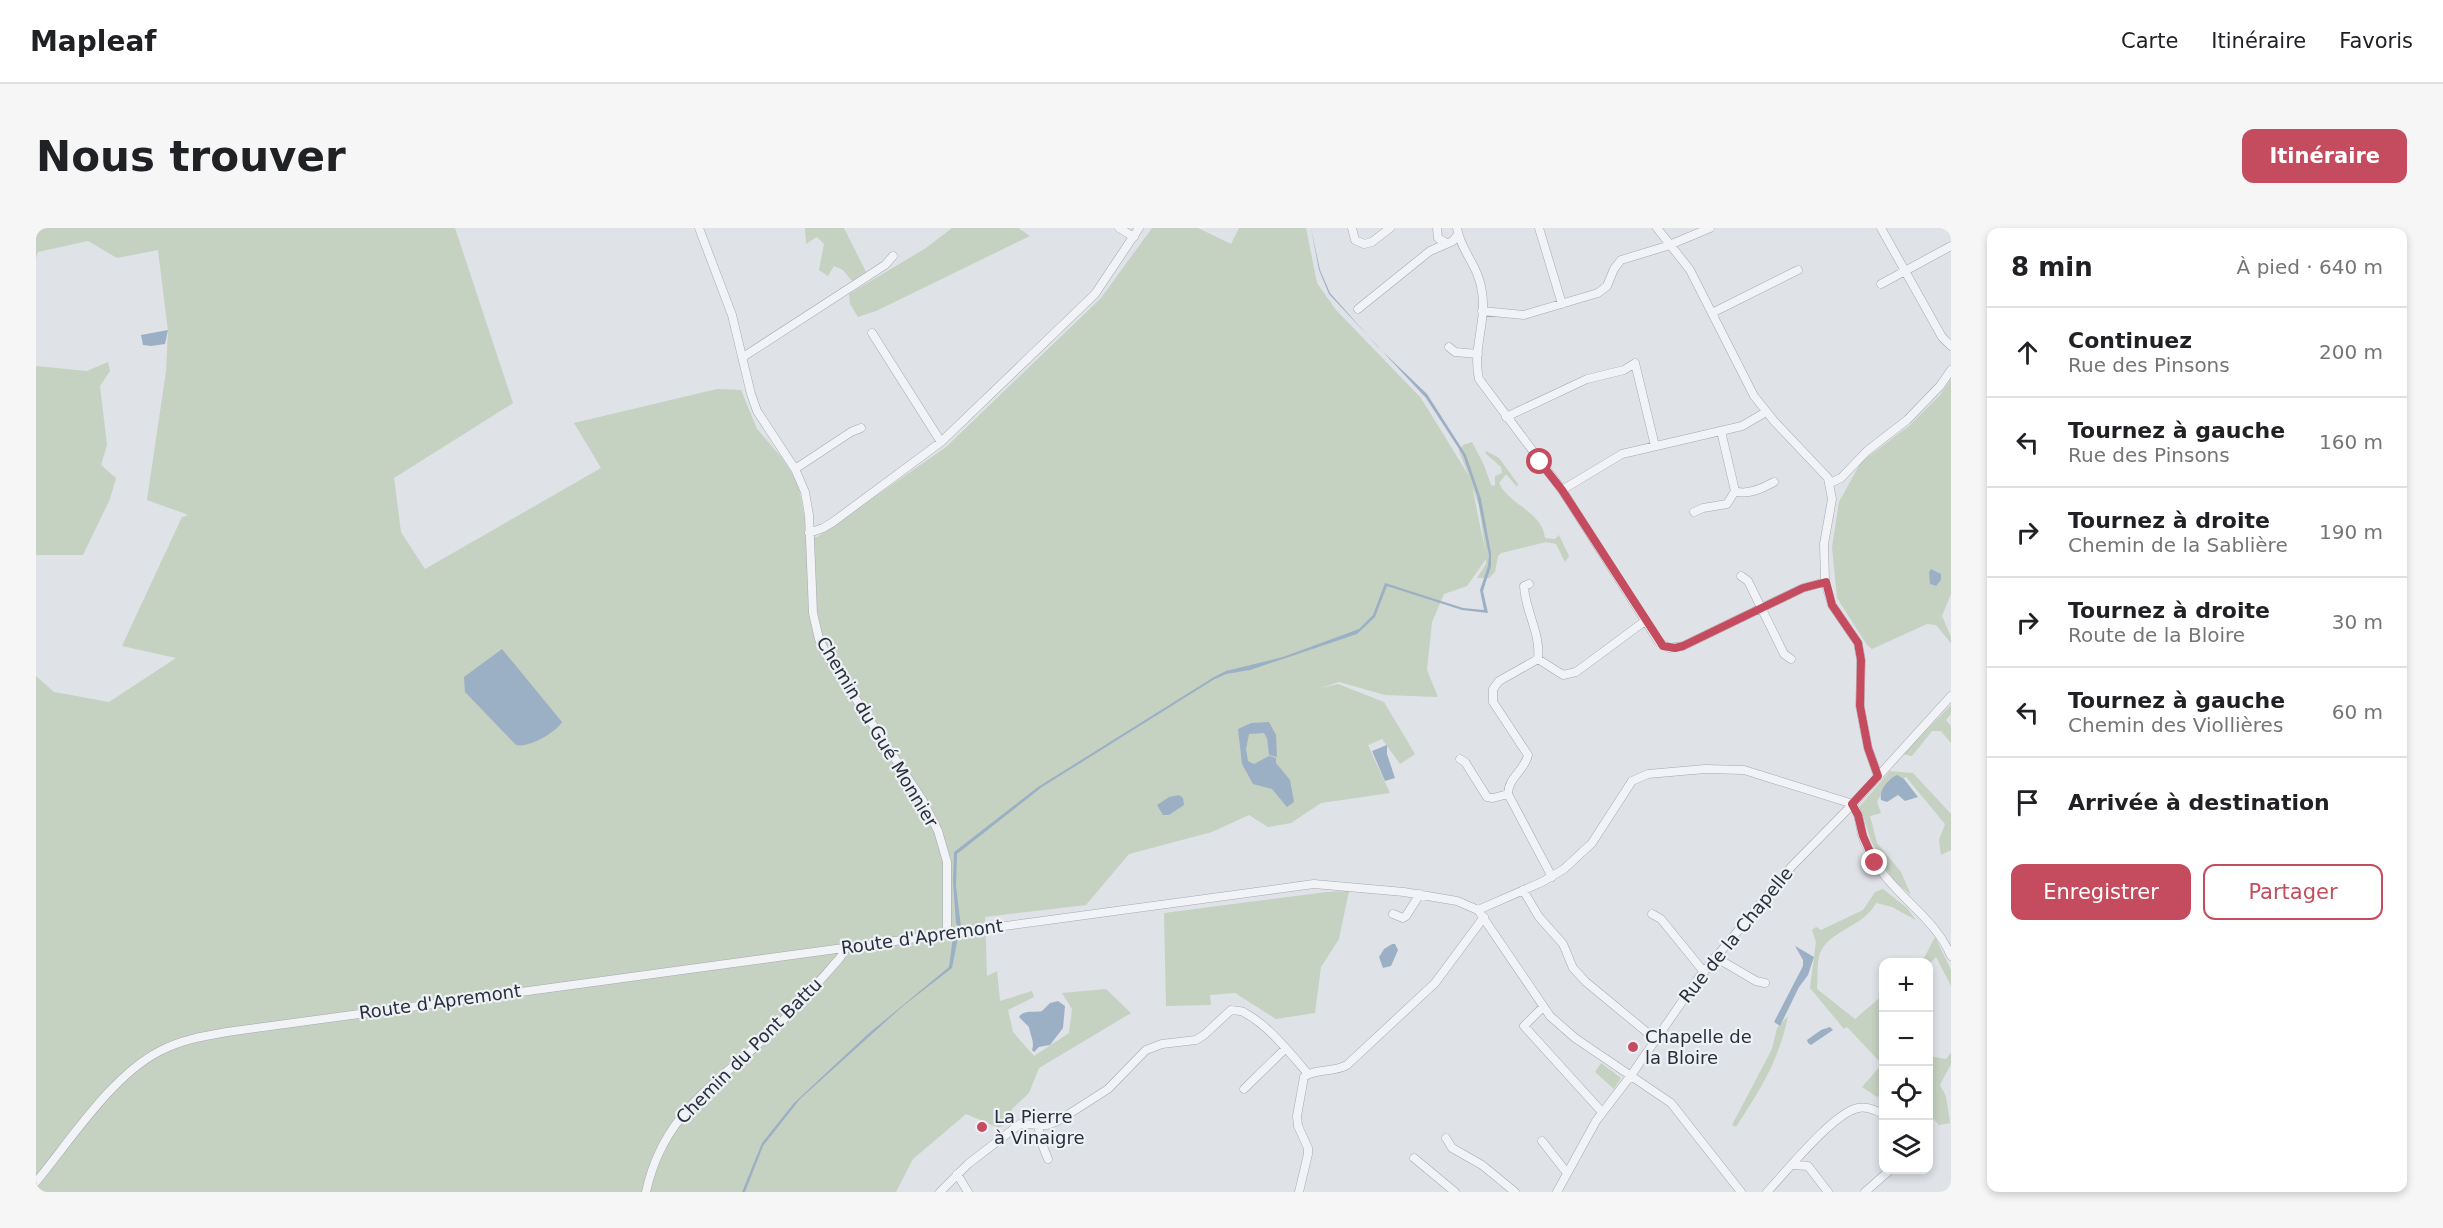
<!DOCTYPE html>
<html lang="fr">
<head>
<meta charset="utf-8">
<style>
	body { margin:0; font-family:"DejaVu Sans",sans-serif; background:#f6f6f6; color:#202124 }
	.controls { position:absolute; right:18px; bottom:18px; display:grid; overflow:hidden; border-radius:12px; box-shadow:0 3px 9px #0003 }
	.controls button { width:54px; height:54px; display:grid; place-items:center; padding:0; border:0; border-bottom:2px solid #e0e0e0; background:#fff; color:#202124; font:30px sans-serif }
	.stop { position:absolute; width:18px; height:18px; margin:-14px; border:4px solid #c54c5e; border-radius:50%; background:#fff }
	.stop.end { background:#c54c5e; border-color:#fff; box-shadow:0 2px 6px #0008 }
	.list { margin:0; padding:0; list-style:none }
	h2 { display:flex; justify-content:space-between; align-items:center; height:78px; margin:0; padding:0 24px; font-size:26px }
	h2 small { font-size:20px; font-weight:400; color:#757577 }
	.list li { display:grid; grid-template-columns:39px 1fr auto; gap:18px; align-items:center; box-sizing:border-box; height:90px; padding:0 24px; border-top:2px solid #e0e0e0 }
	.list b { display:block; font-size:22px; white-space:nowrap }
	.list p { margin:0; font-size:20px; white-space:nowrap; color:#757577 }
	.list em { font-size:20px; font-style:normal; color:#757577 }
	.actions { display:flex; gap:12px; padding:18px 24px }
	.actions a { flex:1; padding:14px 0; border:2px solid #c54c5e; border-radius:12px; text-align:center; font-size:21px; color:#c54c5e }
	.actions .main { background:#c54c5e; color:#fff }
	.icon { flex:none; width:33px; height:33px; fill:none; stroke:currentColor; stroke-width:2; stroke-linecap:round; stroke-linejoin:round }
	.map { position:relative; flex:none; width:1915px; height:964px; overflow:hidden; border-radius:12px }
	header { display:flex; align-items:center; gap:36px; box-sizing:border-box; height:84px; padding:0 30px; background:#fff; border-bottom:2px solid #e0e0e0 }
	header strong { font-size:28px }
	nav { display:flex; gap:33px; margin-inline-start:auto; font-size:21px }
	.intro { display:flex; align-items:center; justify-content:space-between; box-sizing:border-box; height:144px; padding:0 36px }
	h1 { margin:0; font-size:42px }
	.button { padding:15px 27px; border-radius:12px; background:#c54c5e; color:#fff; font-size:21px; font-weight:700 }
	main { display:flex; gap:36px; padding:0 36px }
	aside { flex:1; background:#fff; border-radius:12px; box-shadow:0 3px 9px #0003 }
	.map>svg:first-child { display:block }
	.green { fill:#c5d1c1; fill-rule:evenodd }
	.water { fill:#9cb0c5 }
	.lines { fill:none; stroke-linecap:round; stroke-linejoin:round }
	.minor-casing { stroke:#a5a9b1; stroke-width:9 }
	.minor { stroke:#f1f3f6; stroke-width:8 }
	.route { stroke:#c54c5e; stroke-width:8 }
	.poi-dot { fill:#c54c5e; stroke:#eef1f5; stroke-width:2 }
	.labels { text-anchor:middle; stroke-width:4.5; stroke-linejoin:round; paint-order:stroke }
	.street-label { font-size:18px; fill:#29303d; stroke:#eef1f5 }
	.poi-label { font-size:18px; fill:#29303d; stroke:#eef1f5; text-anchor:start }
</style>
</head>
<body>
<header>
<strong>Mapleaf</strong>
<nav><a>Carte</a><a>Itinéraire</a><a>Favoris</a></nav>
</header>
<div class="intro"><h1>Nous trouver</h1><a class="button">Itinéraire</a></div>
<main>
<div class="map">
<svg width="1915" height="964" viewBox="0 0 1915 964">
	<rect width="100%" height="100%" fill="#dfe2e7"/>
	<!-- green -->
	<path class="green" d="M0,0H419L477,175L358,250L365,304L389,341L565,240L538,195L681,161L705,162L721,201L746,230L762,255L769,292V308L781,309L910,219L1065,70L1116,0H1162L1195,16L1203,0H1270L1281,55L1300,82L1385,170L1433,248L1423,223L1427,217L1436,214L1448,237L1455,257L1459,258V248L1466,245L1465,239L1450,226V223L1463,230L1482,256L1481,259L1470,246L1463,255C1474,278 1506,283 1509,310L1519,311L1523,307L1533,328L1529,334L1520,316L1510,314L1465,325L1462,328L1459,344L1453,350H1441L1450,336V331L1431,358L1408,366L1396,394L1391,442L1402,469L1349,467L1303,454L1285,460L1302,456L1348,474L1379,526L1364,536L1346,511L1332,517L1354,565L1285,575L1255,595L1232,599L1213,587L1176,604L1093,626L1050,677L949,689L951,748L961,743L964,773L996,763L998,769L972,782L977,804L998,828L1033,805L1036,781L1026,765L1070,761L1095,785L1003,840L993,865L976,881L975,893L963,900L930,886L877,931L860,964H0V448L18,464L73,474L140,430L86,418L146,289L151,288L150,286L111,272L130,143L132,103L122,22L81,30L52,13L2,24L0,30ZM1436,258L1443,278L1450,327Z
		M769,0H808L830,44L816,53L807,42L798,38L792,48L783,42L788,16L781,9L770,16Z
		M916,0H982L994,8L840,83L822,89L814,76L813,66L890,20Z
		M72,134L74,143L64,158L71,217L65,237L80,250L74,271L47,327H0V138L51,143Z
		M1915,151V366L1906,388L1915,409V415L1900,397L1891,396L1836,421L1831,417L1801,370L1796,319L1803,274L1825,234L1873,198L1904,167Z
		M1915,477V486L1910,492L1915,498V515L1905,503H1896L1876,528L1867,526Z
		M1854,543L1877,545L1915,586V622L1905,627L1903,612L1909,596L1870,549L1847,562L1841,574L1845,585L1834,588L1841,615L1865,644L1875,667L1857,652L1835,613L1824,578Z
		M1847,661L1871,680L1880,692L1856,679L1840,675C1827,700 1791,702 1783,728C1781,738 1782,750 1781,761L1819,791L1847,767V808L1843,820L1847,829V865L1841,869L1826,859L1846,836L1811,799L1808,801L1774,760L1780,714L1776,702L1780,699L1785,702L1827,682L1839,664Z
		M1313,663L1303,711L1285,739L1279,785L1240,791L1199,765L1174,767L1175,777L1130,778L1128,685L1291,664Z
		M1899,709L1915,742V758L1900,729L1893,736L1886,734Z
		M1752,788C1742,835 1725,860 1700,899L1696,897L1736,821L1741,800Z
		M1915,825V836L1904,857L1910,868L1914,895L1903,897L1893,886V828L1910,831Z
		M1565,835L1585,850L1578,861L1559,844Z"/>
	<!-- water -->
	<path class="water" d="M1275,0L1284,42L1294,65L1341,118L1391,166L1430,227L1445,271L1455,325V338L1447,363L1452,385L1426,382L1351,358L1339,389L1321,406L1214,442L1190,446L1177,452L1006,559L921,626L920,658L925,699H922L920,695L917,653L918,624L1002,559L1178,449L1190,443L1247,429L1323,401L1337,387L1349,355L1427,380L1448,382L1444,362L1452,338L1453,327L1441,267L1427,227L1390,170L1293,66L1283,42Z
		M132,102L129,116L115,118L107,117L105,107Z
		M1895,341L1905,346V352L1900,358L1894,356L1893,344Z
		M466,421L526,494C519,505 493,520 480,517L429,464L428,449Z
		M1233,494L1240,507L1241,529L1233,527L1231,510L1228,505L1213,506L1210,521L1212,533L1218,536L1233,528L1240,530V535L1254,552L1258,574L1251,579L1236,561L1217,556L1206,536L1202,501L1215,495Z
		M1351,517V526L1359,550L1349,553L1336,523Z
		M1861,547L1868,551L1882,569L1869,573L1862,567L1851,574L1845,572C1843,562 1852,551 1861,547Z
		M1143,567L1147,570L1148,577L1133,587H1127L1121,577L1133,569Z
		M917,709H922L916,740L867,778L764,871L727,918L709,964H706L726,915L758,875L832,806L913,739Z
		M1356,716H1359L1362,722L1355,738L1347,740L1343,729L1348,721Z
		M1759,718L1778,729L1772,747L1763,759L1744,798L1738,794L1767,738V732Z
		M1022,773L1029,778L1027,800L1014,817L1003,819L998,824L996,822C999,814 994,807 993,799L983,789C988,781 998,785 1006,783L1014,775Z
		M1794,799L1797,802L1775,817L1772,815L1771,812L1785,802Z"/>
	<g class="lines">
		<!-- minor casing -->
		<g class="minor-casing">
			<path id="minor" d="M663,0L696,87L715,166L721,183L759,241L769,264L773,287L777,385L783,411L791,427L887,573L902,603L911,634V705
				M1083,0L1098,9
				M1316,0L1319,12L1328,16L1336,14L1354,0
				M1401,0L1402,10L1410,15
				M1421,0C1424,22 1443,38 1446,64C1451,93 1436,122 1443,151L1526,262L1623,414L1633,420L1647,418L1767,360L1789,354
				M1503,0L1526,76
				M1621,0L1654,42L1718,168L1738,193L1792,250L1796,271L1788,316L1789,354L1796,377L1822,415L1825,432L1824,478L1832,520L1842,548
				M1845,0L1906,109L1915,118
				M1845,56L1915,18
				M1322,81L1394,23L1417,13L1422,6
				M1446,83L1488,87L1562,65L1571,58L1578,41L1585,32L1631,18L1674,0
				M1676,85L1762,42
				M836,105L905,214
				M1413,119L1419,124L1442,126
				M707,129L849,37L857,28
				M1470,189L1551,151L1588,142L1599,135L1619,218
				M759,241L815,204L825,200
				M1794,255L1805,250L1831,223L1871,192L1904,158L1915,142
				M1526,262L1586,226L1706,198L1730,184
				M1699,263C1711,268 1727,260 1738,254
				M1658,284L1667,280L1691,276L1699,263L1685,203
				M773,305L787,300L797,294L905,214L1059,66L1103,0
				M1705,348L1712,353L1748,426L1755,431
				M1493,356L1488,358C1489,383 1505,405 1502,431
				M1424,531L1429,534L1451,569L1457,570L1472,566
				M1817,576C1823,585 1824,596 1826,607C1829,617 1835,627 1840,636C1862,670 1899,690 1915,728
				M1516,649L1472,566C1472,550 1489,542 1492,527L1457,474V461L1463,453L1502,431L1527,447L1540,444L1609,393
				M1487,662L1503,689L1527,716L1537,740L1550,754L1619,811
				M1442,682L1506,654L1528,641L1556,615L1596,553L1612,546L1669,541L1708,542L1817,576
				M1357,686L1367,690L1370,688L1384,666
				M1616,686L1625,691L1668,744
				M1679,729L1720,753L1729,755
				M1507,779L1488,798L1566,884
				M1208,861L1249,821
				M1002,897L1006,916L1012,931
				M1410,910L1416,920L1446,937L1479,964
				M1506,913L1531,945
				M1378,930L1419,964
				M1756,937L1772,938L1792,964
				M921,946L932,964
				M0,954C34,913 76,847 124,823C144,812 168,808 191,804L1278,656L1368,664L1421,673L1442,682L1514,788L1539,810L1635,875L1705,964
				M610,964C627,886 678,858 731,808C757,784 780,757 803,731L808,724L809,719
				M904,964L932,936L984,896L1011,897L1022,893L1072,861L1110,822L1126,816L1160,812L1168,807L1195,782C1199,783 1205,782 1209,785C1232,797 1255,826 1272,846
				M1263,964L1272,926V920L1262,898L1261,888L1268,849C1279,840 1297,845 1311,837L1399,755L1448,689
				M1521,964L1560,893L1596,846L1661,752L1756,638L1817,576L1915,468
				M1731,964C1750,944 1797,885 1822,880C1831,878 1840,882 1848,887
				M1829,964L1854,942"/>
		</g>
		<!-- minor -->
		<use href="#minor" class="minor"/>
	</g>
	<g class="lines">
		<!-- route -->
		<path class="route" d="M1504,234L1526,262L1627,418L1639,420L1647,418L1767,360L1790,354L1796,377L1822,415L1825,432L1824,478L1832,520L1842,548L1816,576L1822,587L1827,608L1839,635"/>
	</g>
	<!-- markers -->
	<g class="poi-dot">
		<circle cx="1597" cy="819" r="6"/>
		<circle cx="946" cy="899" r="6"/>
	</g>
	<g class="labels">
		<!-- street labels -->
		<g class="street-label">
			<text transform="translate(841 504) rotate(59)" y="6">Chemin du Gué Monnier</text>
			<text transform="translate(1700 707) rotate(-51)" y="6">Rue de la Chapelle</text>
			<text transform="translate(886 709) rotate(-8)" y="6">Route d'Apremont</text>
			<text transform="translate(404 774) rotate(-8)" y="6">Route d'Apremont</text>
			<text transform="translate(713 823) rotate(-45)" y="6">Chemin du Pont Battu</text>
		</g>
		<!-- poi labels -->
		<g class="poi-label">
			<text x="1609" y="815">Chapelle de<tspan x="1609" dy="21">la Bloire</tspan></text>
			<text x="958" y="895">La Pierre<tspan x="958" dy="21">à Vinaigre</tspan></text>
		</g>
	</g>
</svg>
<div class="controls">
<button>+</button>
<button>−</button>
<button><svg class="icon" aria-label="locate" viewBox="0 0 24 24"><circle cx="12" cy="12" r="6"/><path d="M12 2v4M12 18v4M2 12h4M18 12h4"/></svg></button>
<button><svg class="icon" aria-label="layers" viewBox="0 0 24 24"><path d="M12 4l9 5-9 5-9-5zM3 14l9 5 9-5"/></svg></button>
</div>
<div class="stop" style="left:1504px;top:234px"></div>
<div class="stop end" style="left:1839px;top:635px"></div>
</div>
<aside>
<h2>8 min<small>À pied · 640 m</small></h2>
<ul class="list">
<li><svg class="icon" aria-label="ahead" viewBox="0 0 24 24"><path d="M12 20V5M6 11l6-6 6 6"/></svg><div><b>Continuez</b><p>Rue des Pinsons</p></div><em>200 m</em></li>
<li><svg class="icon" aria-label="left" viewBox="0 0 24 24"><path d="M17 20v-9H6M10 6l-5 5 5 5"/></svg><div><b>Tournez à gauche</b><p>Rue des Pinsons</p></div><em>160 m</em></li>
<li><svg class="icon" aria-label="right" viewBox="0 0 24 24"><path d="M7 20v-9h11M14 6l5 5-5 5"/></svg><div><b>Tournez à droite</b><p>Chemin de la Sablière</p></div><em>190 m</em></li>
<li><svg class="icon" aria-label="right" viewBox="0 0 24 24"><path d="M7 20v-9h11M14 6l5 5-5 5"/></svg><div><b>Tournez à droite</b><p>Route de la Bloire</p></div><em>30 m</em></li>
<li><svg class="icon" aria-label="left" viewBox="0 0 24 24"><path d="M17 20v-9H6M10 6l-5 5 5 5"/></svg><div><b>Tournez à gauche</b><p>Chemin des Viollières</p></div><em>60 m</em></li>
<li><svg class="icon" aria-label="arrive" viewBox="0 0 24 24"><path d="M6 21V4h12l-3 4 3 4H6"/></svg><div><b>Arrivée à destination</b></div></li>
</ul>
<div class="actions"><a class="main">Enregistrer</a><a>Partager</a></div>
</aside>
</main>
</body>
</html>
